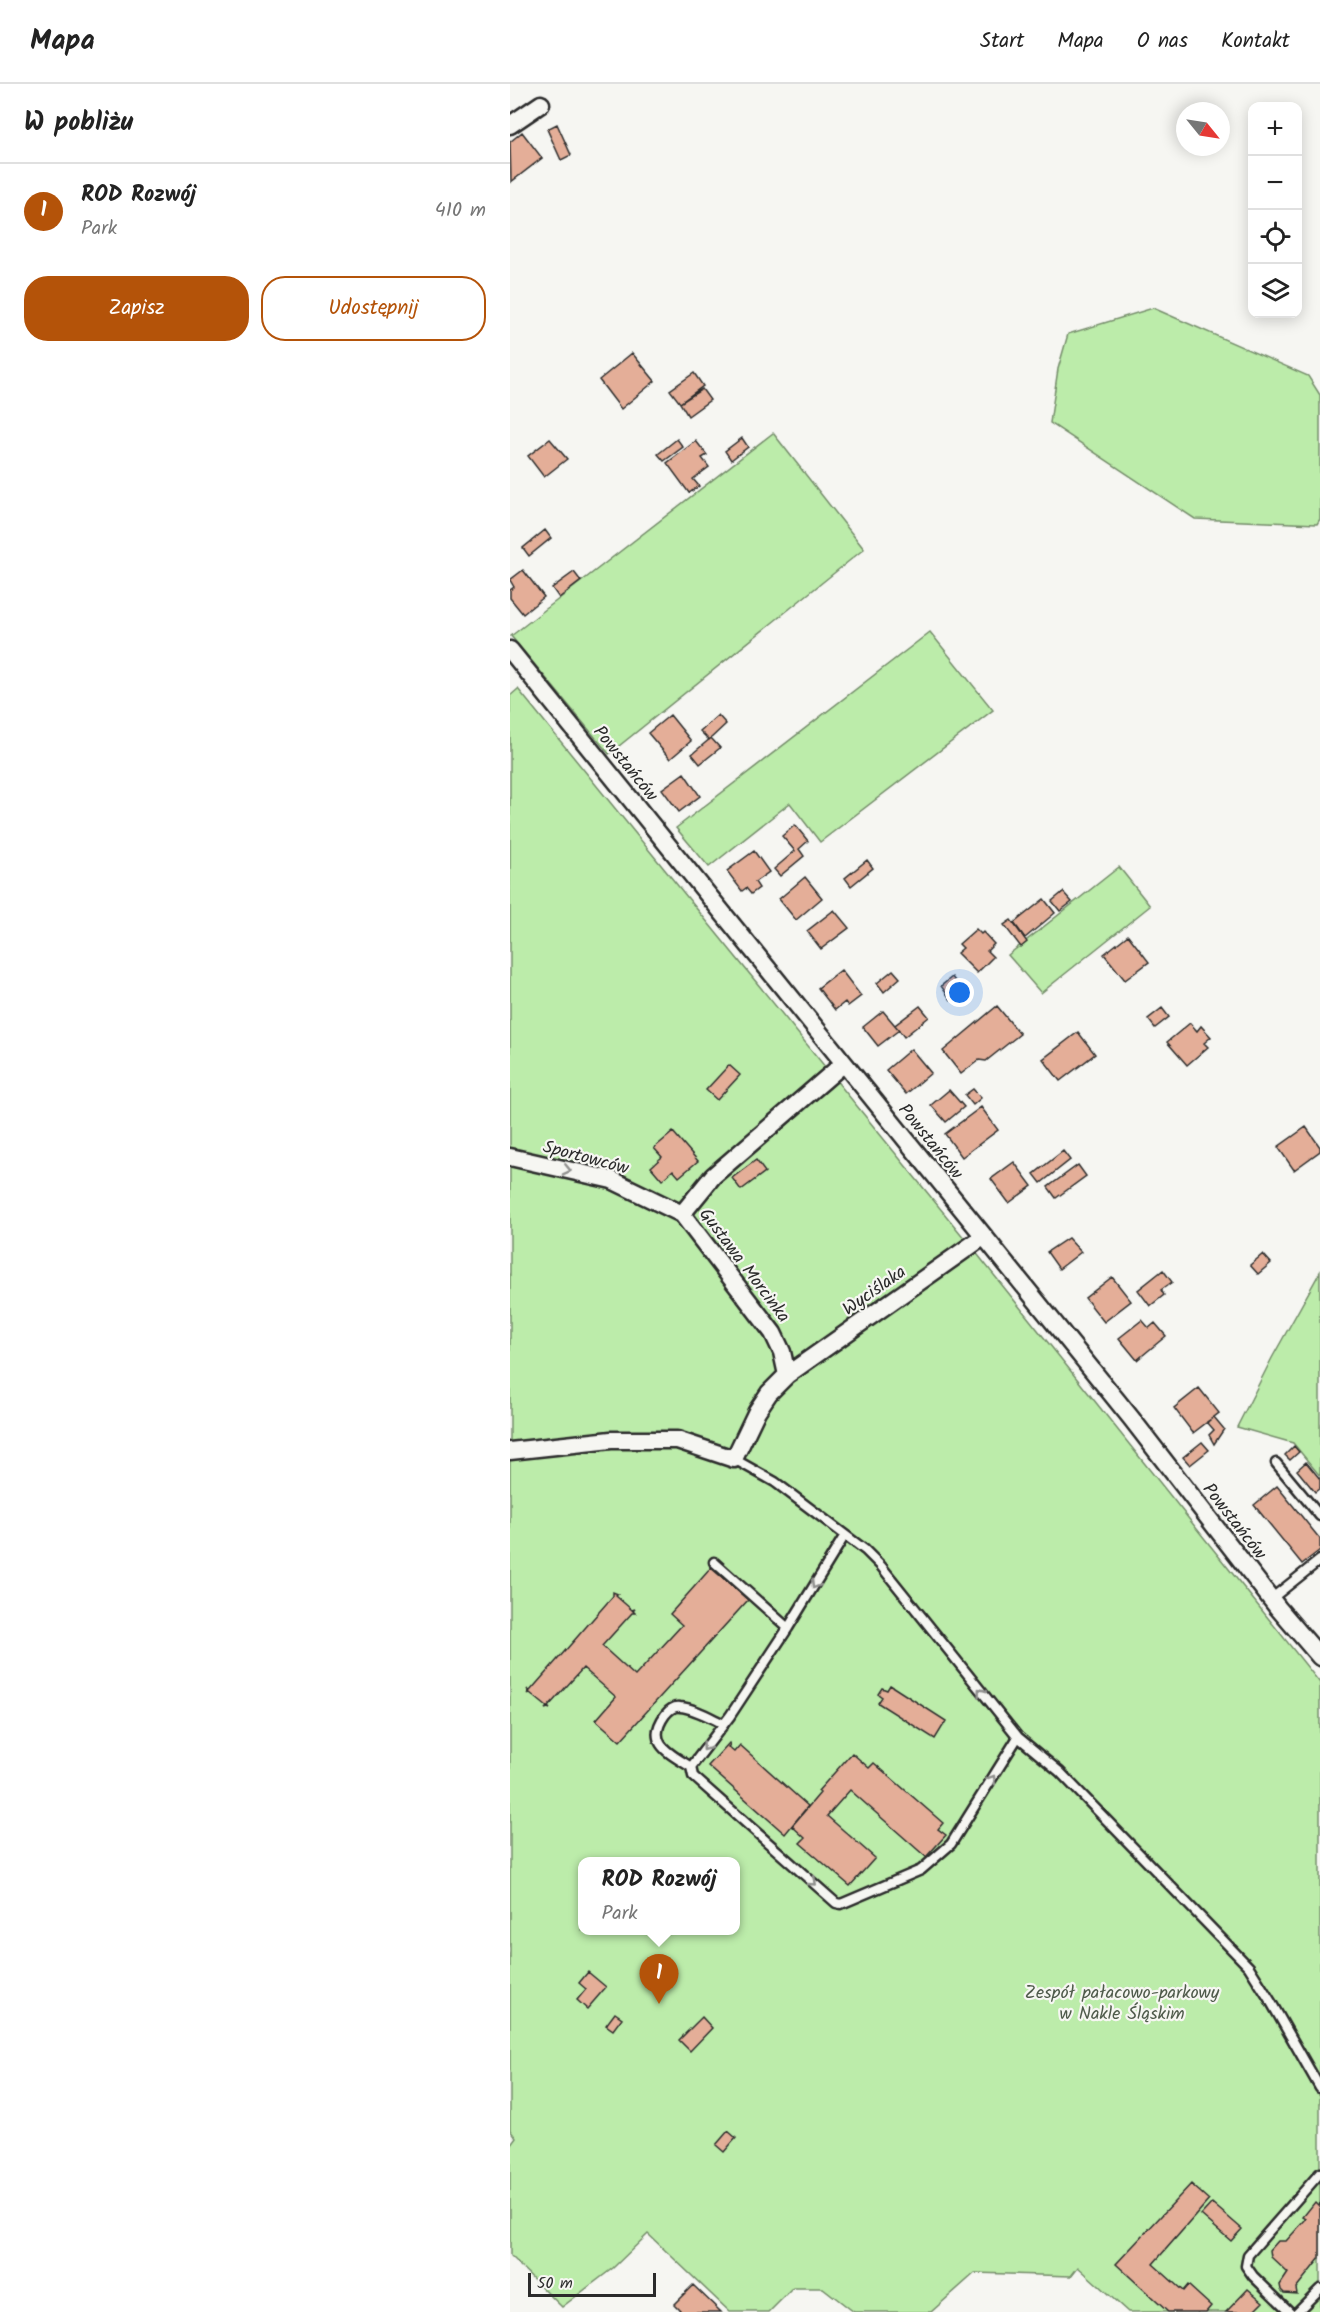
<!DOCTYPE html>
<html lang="pl">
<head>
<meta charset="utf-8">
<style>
	body { margin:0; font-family:Kalam,sans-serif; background:#f6f6f6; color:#222 }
	.controls { position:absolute; right:18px; top:18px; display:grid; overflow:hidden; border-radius:12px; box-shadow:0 3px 15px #0003 }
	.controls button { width:54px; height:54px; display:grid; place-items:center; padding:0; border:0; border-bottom:2px solid #e0e0e0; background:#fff; color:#222; font:30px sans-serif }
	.compass { position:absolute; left:666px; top:18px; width:54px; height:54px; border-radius:50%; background:#fff; box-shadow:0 3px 15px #0003; rotate:120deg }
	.scale { position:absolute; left:18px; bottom:15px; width:128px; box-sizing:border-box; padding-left:6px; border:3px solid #2b2b2b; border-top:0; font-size:16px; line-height:21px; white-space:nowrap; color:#2b2b2b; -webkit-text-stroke:4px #f6f6f2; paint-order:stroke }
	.you { position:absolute; left:450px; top:909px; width:21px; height:21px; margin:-15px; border:4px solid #fff; border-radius:50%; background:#1a73e8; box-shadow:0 0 0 9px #1a73e833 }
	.badge { display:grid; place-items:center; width:39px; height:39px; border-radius:50%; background:#b45309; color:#fff; font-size:20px; font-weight:700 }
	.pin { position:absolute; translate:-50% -50px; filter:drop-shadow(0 2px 3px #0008) }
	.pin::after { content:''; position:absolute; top:32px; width:21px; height:18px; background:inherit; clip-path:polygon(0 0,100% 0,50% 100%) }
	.popup { position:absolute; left:68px; top:1773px; width:162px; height:78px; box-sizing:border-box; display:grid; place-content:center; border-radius:12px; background:#fff; filter:drop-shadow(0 2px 4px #0005); font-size:20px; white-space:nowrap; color:#767676 }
	.popup b { font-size:22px; color:#222 }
	.popup::after { content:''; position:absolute; left:50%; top:100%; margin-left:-12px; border:12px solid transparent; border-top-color:#fff }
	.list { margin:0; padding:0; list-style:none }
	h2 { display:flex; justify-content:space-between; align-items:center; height:78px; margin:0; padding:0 24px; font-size:26px }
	h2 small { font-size:20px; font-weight:400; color:#767676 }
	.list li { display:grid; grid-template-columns:39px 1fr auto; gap:18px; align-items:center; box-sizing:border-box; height:96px; padding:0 24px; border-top:2px solid #e0e0e0 }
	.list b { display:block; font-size:22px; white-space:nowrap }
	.list p { margin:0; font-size:20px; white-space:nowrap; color:#767676 }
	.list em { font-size:20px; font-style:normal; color:#767676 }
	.actions { display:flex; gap:12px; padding:18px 24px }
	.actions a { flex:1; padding:14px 0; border:2px solid #b45309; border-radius:24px; text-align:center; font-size:21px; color:#b45309 }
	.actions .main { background:#b45309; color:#fff }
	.icon { flex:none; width:33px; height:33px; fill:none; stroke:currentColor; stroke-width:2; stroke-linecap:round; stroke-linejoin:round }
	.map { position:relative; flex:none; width:810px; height:2228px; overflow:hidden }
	header { display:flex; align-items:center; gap:36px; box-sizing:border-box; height:84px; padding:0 30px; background:#fff; border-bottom:2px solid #e0e0e0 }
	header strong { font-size:28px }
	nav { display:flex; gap:33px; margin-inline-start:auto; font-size:21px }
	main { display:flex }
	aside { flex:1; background:#fff }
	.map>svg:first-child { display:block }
	.green { fill:#bcecaa; stroke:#748c6a; stroke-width:1.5; fill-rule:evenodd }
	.building { fill:#e4ae98; stroke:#2b2b2b; stroke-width:1.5 }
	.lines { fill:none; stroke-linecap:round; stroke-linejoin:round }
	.lane-casing { stroke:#2b2b2b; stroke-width:13 }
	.street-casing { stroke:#2b2b2b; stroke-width:21 }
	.lane { stroke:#f6f6f2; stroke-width:8 }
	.street { stroke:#f6f6f2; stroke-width:16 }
	.oneway { stroke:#90908e }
	.labels { text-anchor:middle; stroke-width:4.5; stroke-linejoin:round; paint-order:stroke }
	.street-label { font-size:18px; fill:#2b2b2b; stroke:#f6f6f2 }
	.park-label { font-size:18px; fill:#4f5b4b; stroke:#f6f6f2 }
</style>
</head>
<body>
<header>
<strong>Mapa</strong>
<nav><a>Start</a><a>Mapa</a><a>O nas</a><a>Kontakt</a></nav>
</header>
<main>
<aside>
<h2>W pobliżu<small></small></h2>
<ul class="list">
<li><span class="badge">1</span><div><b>ROD Rozwój</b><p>Park</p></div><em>410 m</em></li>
</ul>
<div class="actions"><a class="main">Zapisz</a><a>Udostępnij</a></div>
</aside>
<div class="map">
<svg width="810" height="2228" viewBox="0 0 810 2228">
	<rect width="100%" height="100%" fill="#f6f6f2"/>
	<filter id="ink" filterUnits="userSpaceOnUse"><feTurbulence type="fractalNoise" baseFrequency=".0167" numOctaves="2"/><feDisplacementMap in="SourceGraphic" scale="12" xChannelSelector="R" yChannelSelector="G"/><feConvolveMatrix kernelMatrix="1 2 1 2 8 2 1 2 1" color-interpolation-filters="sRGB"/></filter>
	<g filter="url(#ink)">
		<!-- green -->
		<path class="green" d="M643,224L798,292L810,311V435L807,440L685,435L540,339L548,285L558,250Z
			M263,349L354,465L99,670L1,552Z
			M420,548L483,626L310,758L280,719L199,783L166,744Z
			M8,605L468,1171L810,1599V2228H618L568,2183L561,2192L465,2189L421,2228H344L313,2204H283L259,2228H220L138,2150L103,2184L52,2223L0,2172V2062L6,2054L0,2046V612ZM72,1778H225V1846H72Z
			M609,783L640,822L531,909L498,871Z
			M810,1188V1392L783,1359L727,1343L762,1274Z"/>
		<!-- building -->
		<path class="building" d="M47,40L61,71L51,76L37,45Z
			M12,48L32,74L1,98L0,58Z
			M122,269L145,297L111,325L89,296Z
			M184,289L193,302L170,319L160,306Z
			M192,305L200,316L178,332L170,319Z
			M232,354L238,363L221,376L215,367Z
			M40,355L57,375L34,393L18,372Z
			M167,355L173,363L154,377L148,370Z
			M186,357L197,371L192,374L199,383L183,395L189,402L179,409L157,379Z
			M35,446L41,454L19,472L13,464Z
			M13,486L34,513L13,530L0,514V506L4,503L0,496Z
			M64,488L71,497L49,514L42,504Z
			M160,631L181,657L160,675L138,649Z
			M208,631L216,640L199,656L190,647Z
			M201,654L210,664L190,680L182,670Z
			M174,689L190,712L169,728L152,705Z
			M285,741L298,757L289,765L294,772L270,792L264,785L285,767L272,752Z
			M244,767L259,788L245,798L249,804L241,810L236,804L232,807L217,787Z
			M357,776L363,784L341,802L335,794Z
			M295,793L312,814L286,836L269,815Z
			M553,808L562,818L550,827L542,817Z
			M534,815L545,829L515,854L504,839Z
			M324,826L339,844L311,865L297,847Z
			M501,836L517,858L511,863L494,841Z
			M466,845L471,850L473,848L484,860L477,867L483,873L467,889L447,869L453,864L449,860Z
			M618,851L639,878L615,896L594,870Z
			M331,886L351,912L338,922L335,918L325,926L308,904Z
			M383,886L390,894L374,908L367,899Z
			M442,893L452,907L441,916L431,902Z
			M410,922L419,933L394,953L385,941Z
			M487,922L510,950L476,977L469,976L451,990L433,967Z
			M652,924L659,933L645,944L638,935Z
			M373,927L389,946L368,962L353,943Z
			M680,939L687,947L691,942L701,953L694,959L698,963L677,981L657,958Z
			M568,948L585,970L550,997L533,975Z
			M401,965L421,989L396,1010L376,986Z
			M219,981L230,991L207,1016L196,1006Z
			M463,1005L471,1014L463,1021L455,1011Z
			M439,1006L454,1023L436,1038L421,1021Z
			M471,1023L488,1046L452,1073L435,1050Z
			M796,1043L810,1063V1067L784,1086L768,1063Z
			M163,1048L188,1077L169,1093L163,1086L152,1096L141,1083L152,1073L144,1064Z
			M553,1067L560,1076L531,1099L524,1090Z
			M246,1076L255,1088L231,1106L222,1094Z
			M504,1078L522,1102L499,1119L481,1095Z
			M568,1081L576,1092L546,1114L538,1103Z
			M558,1154L571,1168L549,1185L537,1168Z
			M753,1170L761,1179L748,1190L740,1181Z
			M653,1186L662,1198L651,1206L654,1211L640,1222L628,1206Z
			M602,1193L621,1217L594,1238L575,1214Z
			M632,1236L639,1244L645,1239L656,1252L627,1276L609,1254Z
			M689,1304L709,1329L683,1349L664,1324Z
			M704,1333L714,1345L704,1360L699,1351L704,1346L697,1338Z
			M692,1358L699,1366L680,1381L673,1373Z
			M784,1362L789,1368L780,1376L775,1371Z
			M796,1378L810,1395V1404L805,1408L787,1386Z
			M767,1402L810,1455V1466L792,1480L744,1421Z
			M201,1484L238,1516L110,1657L86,1636L106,1613L73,1584L38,1623L40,1625L38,1624L35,1625L37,1623L20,1609L17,1610L19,1608L17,1605L20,1607L103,1512V1508L108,1510L106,1512L122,1526L125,1525L123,1527L125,1529H122L92,1562L125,1592L172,1541L160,1530Z
			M380,1601L436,1637L425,1655L368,1619L372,1613L368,1610L372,1604L377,1606Z
			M219,1659L220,1661L218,1663L224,1668L230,1661L298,1722L275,1750L198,1682Z
			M342,1669L359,1684L364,1679L433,1739L428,1745L436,1751L416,1773L340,1706L317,1732L365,1774L340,1802L290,1759L295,1754L282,1742L310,1709L308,1707Z
			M78,1888L96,1903L77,1925L67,1916L76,1905L69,1899Z
			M105,1929L112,1934L103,1946L96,1941Z
			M192,1933L202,1944L180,1967L169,1956Z
			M218,2047L226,2054L214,2068L206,2061Z
			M681,2100L699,2116L643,2180L673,2207L678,2201L701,2222L696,2228H658L606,2180Z
			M805,2118L808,2121L810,2119V2174L786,2204L787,2210L774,2209L771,2206L770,2201L778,2189L761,2173L760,2166L768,2157H776L796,2135L793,2133Z
			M702,2119L732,2145L721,2157L691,2131Z
			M183,2201L211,2228H172L164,2220Z
			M738,2205L753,2218L743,2228H716Z"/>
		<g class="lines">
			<!-- lane casing -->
			<g class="lane-casing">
				<path id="lane" d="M224,1375L265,1398L355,1466L371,1482L508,1653L550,1688L739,1883L761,1918L810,2004
					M766,1379L810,1432
					M335,1451L278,1544L220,1632L181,1683L183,1692L326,1819L331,1820L411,1786L441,1760L508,1653
					M204,1478L278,1544
					M761,1515L810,1476
					M181,1683C159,1669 135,1659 155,1631C159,1626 164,1622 170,1623C184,1624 201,1634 214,1640
					M780,2228L743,2192L736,2182L738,2171L810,2089
					M787,2228L810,2205"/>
			</g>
			<!-- street casing -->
			<g class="street-casing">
				<path id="street" d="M0,41L31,20
					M0,566L621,1334L768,1524L810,1573
					M0,1073L102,1096L172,1130
					M277,1291L473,1153
					M0,1367L101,1356H167L224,1375L247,1327L259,1309L277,1291L272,1268L263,1249L172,1130L203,1092L333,980"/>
			</g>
			<!-- lane -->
			<use href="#lane" class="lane"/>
			<!-- street -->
			<use href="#street" class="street"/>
		</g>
		<!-- one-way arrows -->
		<defs><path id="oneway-chevron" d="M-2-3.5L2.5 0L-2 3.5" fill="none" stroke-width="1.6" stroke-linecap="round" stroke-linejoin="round" transform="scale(1.5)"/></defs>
		<g class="oneway">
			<use href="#oneway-chevron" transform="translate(57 1086) rotate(13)"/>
			<use href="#oneway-chevron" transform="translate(305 1501) rotate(122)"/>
			<use href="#oneway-chevron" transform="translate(471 1608) rotate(-127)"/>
			<use href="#oneway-chevron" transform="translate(196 1663) rotate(127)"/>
			<use href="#oneway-chevron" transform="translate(482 1695) rotate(-58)"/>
			<use href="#oneway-chevron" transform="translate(303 1798) rotate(41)"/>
		</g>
	</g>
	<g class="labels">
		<!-- street labels -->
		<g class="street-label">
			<text transform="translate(116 679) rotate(51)" y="6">Powstańców</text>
			<text transform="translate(421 1057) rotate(51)" y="6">Powstańców</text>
			<text transform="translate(76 1073) rotate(15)" y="6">Sportowców</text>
			<text transform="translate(235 1181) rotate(53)" y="6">Gustawa Morcinka</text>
			<text transform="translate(364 1206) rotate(-35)" y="6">Wyciślaka</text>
			<text transform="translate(725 1437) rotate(52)" y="6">Powstańców</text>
		</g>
		<!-- park labels -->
		<g class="park-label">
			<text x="612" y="1914">Zespół pałacowo-parkowy<tspan x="612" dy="21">w Nakle Śląskim</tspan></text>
		</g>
	</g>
</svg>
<div class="controls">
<button>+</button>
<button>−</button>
<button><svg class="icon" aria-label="locate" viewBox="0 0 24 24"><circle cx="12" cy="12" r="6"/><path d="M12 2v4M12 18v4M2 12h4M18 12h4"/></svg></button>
<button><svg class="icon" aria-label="layers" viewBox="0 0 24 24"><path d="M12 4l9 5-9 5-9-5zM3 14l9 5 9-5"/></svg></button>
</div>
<svg class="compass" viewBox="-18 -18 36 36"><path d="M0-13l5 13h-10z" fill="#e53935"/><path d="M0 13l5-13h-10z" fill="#767676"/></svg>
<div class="scale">50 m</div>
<div class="you"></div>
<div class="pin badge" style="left:149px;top:1920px">1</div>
<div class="popup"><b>ROD Rozwój</b>Park</div>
</div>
</main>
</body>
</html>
